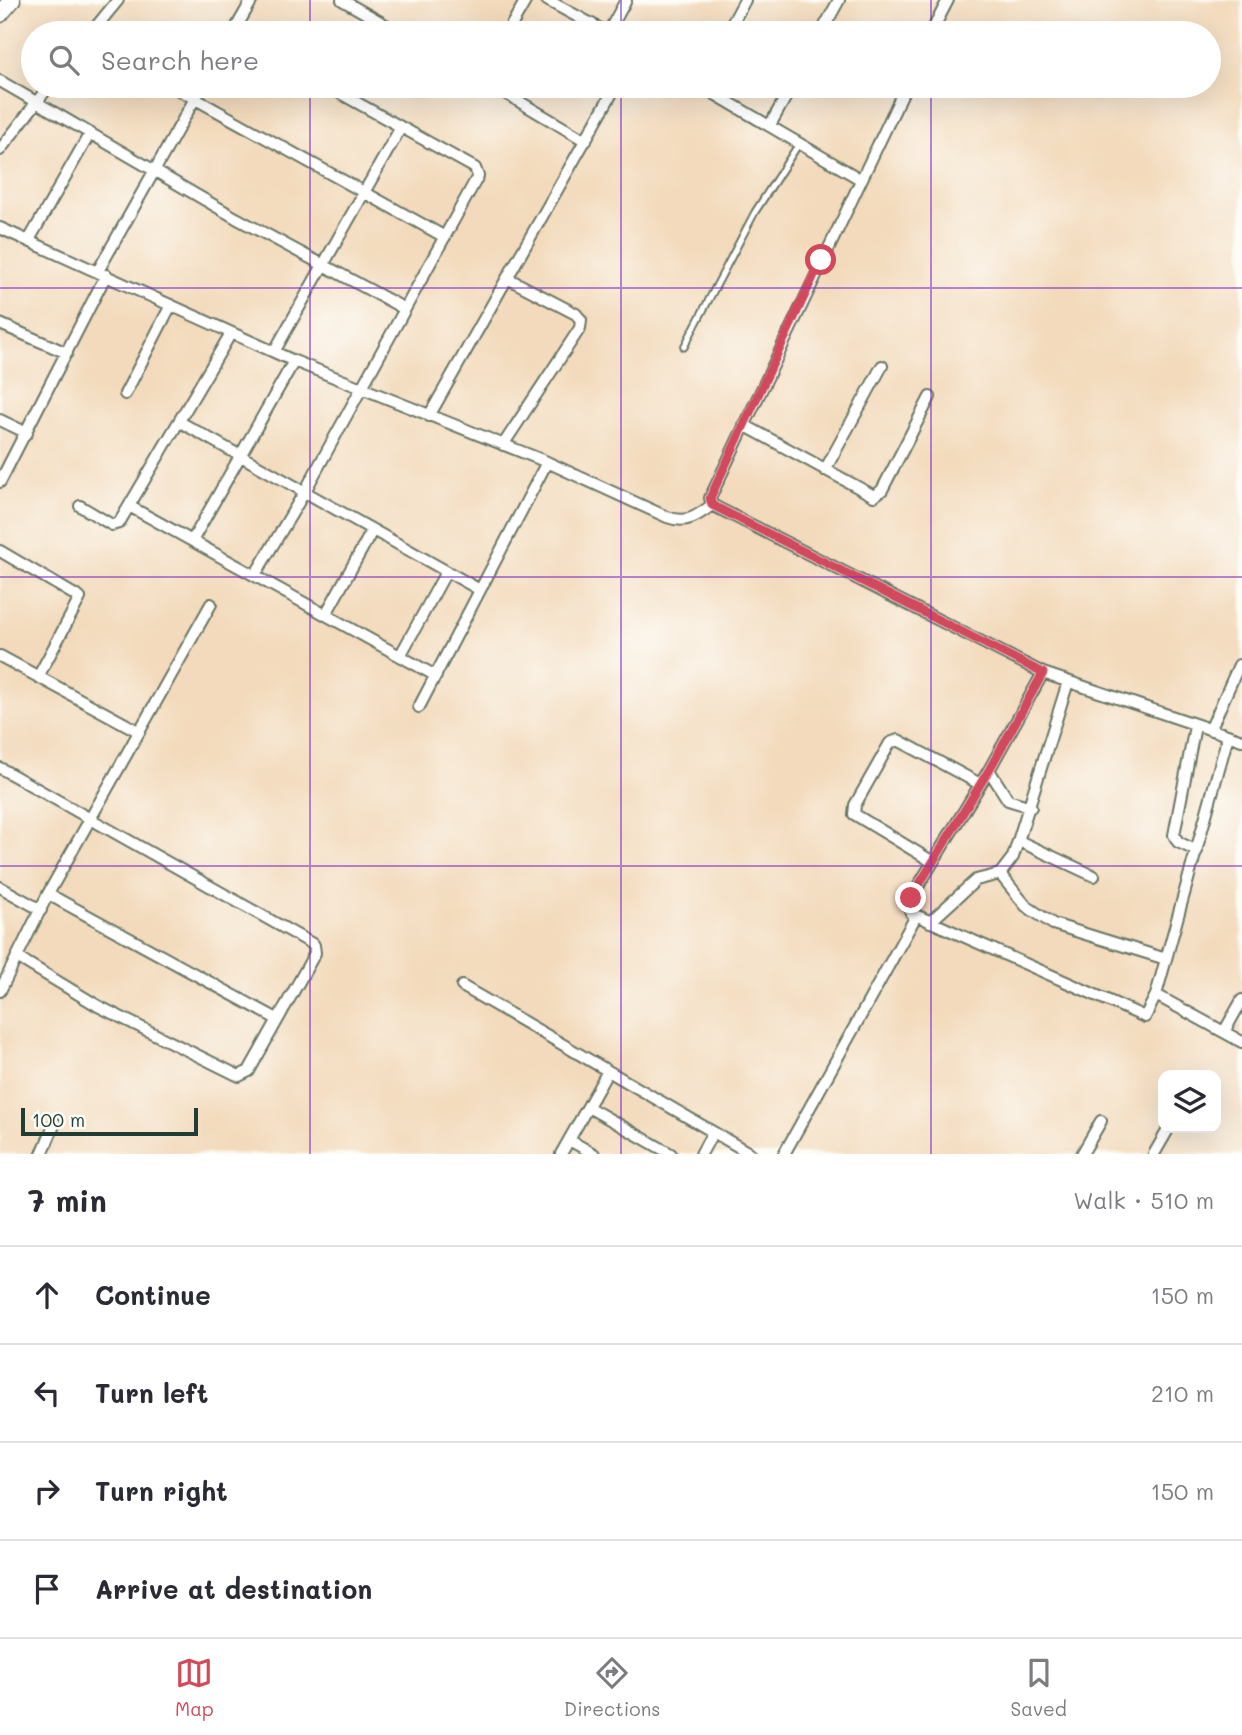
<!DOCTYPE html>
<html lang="en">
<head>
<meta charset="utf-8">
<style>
	body { margin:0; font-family:Mali,sans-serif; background:#f7f7f7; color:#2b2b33 }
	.controls { position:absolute; right:21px; bottom:21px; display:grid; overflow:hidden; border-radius:14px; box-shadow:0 7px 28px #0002 }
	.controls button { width:63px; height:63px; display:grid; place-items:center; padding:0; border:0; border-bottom:2px solid #e1e1e2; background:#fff; color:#2b2b33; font:35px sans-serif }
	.scale { position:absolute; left:21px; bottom:18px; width:177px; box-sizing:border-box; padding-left:7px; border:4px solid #1f3d34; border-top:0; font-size:19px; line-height:24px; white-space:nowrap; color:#1f3d34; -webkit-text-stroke:5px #fdfcf7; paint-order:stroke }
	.stop { position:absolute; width:21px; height:21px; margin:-16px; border:5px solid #d1495b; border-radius:50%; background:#fff }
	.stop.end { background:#d1495b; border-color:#fff; box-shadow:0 2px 7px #0008 }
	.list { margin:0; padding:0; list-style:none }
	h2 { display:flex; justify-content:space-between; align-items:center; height:91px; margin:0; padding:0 28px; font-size:30px }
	h2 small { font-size:23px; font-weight:400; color:#7c7c81 }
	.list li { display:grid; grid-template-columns:46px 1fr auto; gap:21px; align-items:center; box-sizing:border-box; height:98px; padding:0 28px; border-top:2px solid #e1e1e2 }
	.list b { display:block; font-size:26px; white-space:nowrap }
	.list em { font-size:23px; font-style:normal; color:#7c7c81 }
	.icon { flex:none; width:38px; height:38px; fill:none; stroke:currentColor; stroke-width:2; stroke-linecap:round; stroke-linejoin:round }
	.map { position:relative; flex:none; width:1242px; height:1154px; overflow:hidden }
	.search { position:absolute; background:#fff; box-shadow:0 7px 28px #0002; left:21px; right:21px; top:21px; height:77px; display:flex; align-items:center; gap:18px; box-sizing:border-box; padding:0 24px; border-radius:38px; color:#7c7c81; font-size:26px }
	.sheet { height:483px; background:#fff }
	nav { display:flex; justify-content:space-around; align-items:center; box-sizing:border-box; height:98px; border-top:2px solid #e1e1e2; background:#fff; font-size:19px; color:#7c7c81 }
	nav a { display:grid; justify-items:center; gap:4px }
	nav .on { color:#d1495b }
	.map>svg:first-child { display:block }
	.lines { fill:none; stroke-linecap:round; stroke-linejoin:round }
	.lane-casing { stroke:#697464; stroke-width:9 }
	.street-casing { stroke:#697464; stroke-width:14 }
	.secondary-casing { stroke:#697464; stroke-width:19 }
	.lane { stroke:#fff; stroke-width:5 }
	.street { stroke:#fff; stroke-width:10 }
	.secondary { stroke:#fff; stroke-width:16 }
	.route { stroke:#d1495b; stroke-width:9 }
	.grid { fill:none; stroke:#7b2cbf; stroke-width:2; stroke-opacity:0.55 }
</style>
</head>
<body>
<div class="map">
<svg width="1242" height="1154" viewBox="0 0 1242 1154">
	<rect width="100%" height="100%" fill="#fdfcf7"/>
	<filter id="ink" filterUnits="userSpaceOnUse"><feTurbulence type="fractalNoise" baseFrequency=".0143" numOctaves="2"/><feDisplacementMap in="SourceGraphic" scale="14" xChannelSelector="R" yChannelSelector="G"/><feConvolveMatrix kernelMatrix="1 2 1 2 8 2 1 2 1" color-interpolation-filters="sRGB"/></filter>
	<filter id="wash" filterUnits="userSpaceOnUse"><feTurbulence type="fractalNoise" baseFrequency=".00686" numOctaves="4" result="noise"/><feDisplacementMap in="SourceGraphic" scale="28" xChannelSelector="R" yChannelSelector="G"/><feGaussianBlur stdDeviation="1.57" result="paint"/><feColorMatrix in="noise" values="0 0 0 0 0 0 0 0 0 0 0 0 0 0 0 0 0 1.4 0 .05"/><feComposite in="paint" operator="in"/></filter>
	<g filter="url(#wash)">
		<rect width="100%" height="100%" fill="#f3dabc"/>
	</g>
	<g filter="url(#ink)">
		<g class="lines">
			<!-- lane casing -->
			<g class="lane-casing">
				<path id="lane" d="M684,347L755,212L800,142"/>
			</g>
			<!-- street casing -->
			<g class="street-casing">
				<path id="street" d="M342,0L400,33
					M547,0L608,33
					M91,33L118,0
					M233,33L252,0
					M507,33L526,0
					M608,33L626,0
					M727,33L745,0
					M821,33L839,0
					M931,33L948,0
					M0,81L236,218L405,309
					M172,86L445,237
					M493,86L586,141
					M701,86L860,179
					M770,125L792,86
					M0,150L49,86
					M0,228L294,361L547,462L667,517C686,524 696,517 712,505
					M29,240L89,135
					M98,271L202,86
					M0,324L67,353
					M274,352L401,127
					M125,394L171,305
					M429,416L616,86
					M0,420L27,433
					M180,422L480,590
					M744,425L874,496L882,490L930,397
					M503,445L580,328L581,320L576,314L509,279
					M825,470L882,366
					M0,482L106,275
					M712,505L1043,673L1242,740
					M712,505L710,498L906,86
					M80,506L112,525L119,523L231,333
					M129,506L436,676
					M192,541L294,361
					M0,551L80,598L38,677
					M255,575L304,493L478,176L475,168L327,86
					M326,614L372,531
					M0,656L138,731
					M400,656L446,572
					M1043,673L989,770L911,898L909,908L911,913L1145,1017L1156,995L1242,1042
					M419,707L547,462
					M1195,726L1174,835L1178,842L1197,851
					M1210,730L1239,665
					M0,768L309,942L314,945L315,953L249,1071L239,1076L98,1006L17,957
					M989,770L1008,800L1031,807
					M1019,841L1094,876
					M933,862L854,814L855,805L890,743L898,740L980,784
					M1000,874L1026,906L1053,924L1166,959
					M0,887L41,910
					M48,894L277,1019
					M930,922L976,880L1000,874L1013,857L1068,682
					M462,986L751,1154
					M0,991L48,894L211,604
					M1156,995L1228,736
					M1224,1032L1242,1000
					M588,1107L671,1154
					M569,1140L594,1154
					M42,1154L55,1123
					M561,1154L608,1071
					M701,1154L713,1132
					M784,1154L916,916
					M1082,1154L1101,1121
					M1154,1154L1169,1128"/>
			</g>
			<!-- secondary casing -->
			<g class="secondary-casing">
				<path id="secondary" d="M0,14L12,0"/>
			</g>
			<!-- lane -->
			<use href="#lane" class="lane"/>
			<!-- street -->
			<use href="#street" class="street"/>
			<!-- secondary -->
			<use href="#secondary" class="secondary"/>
		</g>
	</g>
	<g class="lines" filter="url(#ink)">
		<!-- route -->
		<path class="route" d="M821,260L710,498L712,505L1043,673L989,770L911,898"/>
	</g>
	<!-- grid -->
	<path class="grid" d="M310,0V33M621,0V33M931,0V33M310,86V1154M621,86V1154M931,86V1154M0,288H1242M0,577H1242M0,866H1242"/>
</svg>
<div class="controls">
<button><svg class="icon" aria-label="layers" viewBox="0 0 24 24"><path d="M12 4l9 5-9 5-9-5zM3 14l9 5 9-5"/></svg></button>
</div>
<div class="scale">100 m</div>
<div class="stop" style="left:821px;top:260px"></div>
<div class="stop end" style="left:911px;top:898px"></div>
<div class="search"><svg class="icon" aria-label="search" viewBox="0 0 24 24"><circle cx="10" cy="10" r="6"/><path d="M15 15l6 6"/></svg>Search here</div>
</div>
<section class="sheet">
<h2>7 min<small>Walk · 510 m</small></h2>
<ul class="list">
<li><svg class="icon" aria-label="ahead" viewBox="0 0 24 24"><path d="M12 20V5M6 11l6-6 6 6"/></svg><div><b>Continue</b></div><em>150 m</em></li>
<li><svg class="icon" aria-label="left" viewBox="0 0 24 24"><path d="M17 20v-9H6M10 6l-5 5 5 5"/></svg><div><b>Turn left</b></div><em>210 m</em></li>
<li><svg class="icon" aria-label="right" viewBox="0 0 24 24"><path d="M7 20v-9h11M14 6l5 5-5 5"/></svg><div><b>Turn right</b></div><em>150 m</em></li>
<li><svg class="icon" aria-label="arrive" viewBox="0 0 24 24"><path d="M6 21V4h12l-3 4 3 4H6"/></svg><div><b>Arrive at destination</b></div></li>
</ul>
</section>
<nav>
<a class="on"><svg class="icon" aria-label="map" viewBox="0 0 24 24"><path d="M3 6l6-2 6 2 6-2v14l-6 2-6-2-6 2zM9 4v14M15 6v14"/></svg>Map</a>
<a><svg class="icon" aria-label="directions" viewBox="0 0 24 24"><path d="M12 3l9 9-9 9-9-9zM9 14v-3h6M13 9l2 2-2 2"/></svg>Directions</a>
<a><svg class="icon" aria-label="saved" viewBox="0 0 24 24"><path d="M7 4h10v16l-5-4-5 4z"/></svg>Saved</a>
</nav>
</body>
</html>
